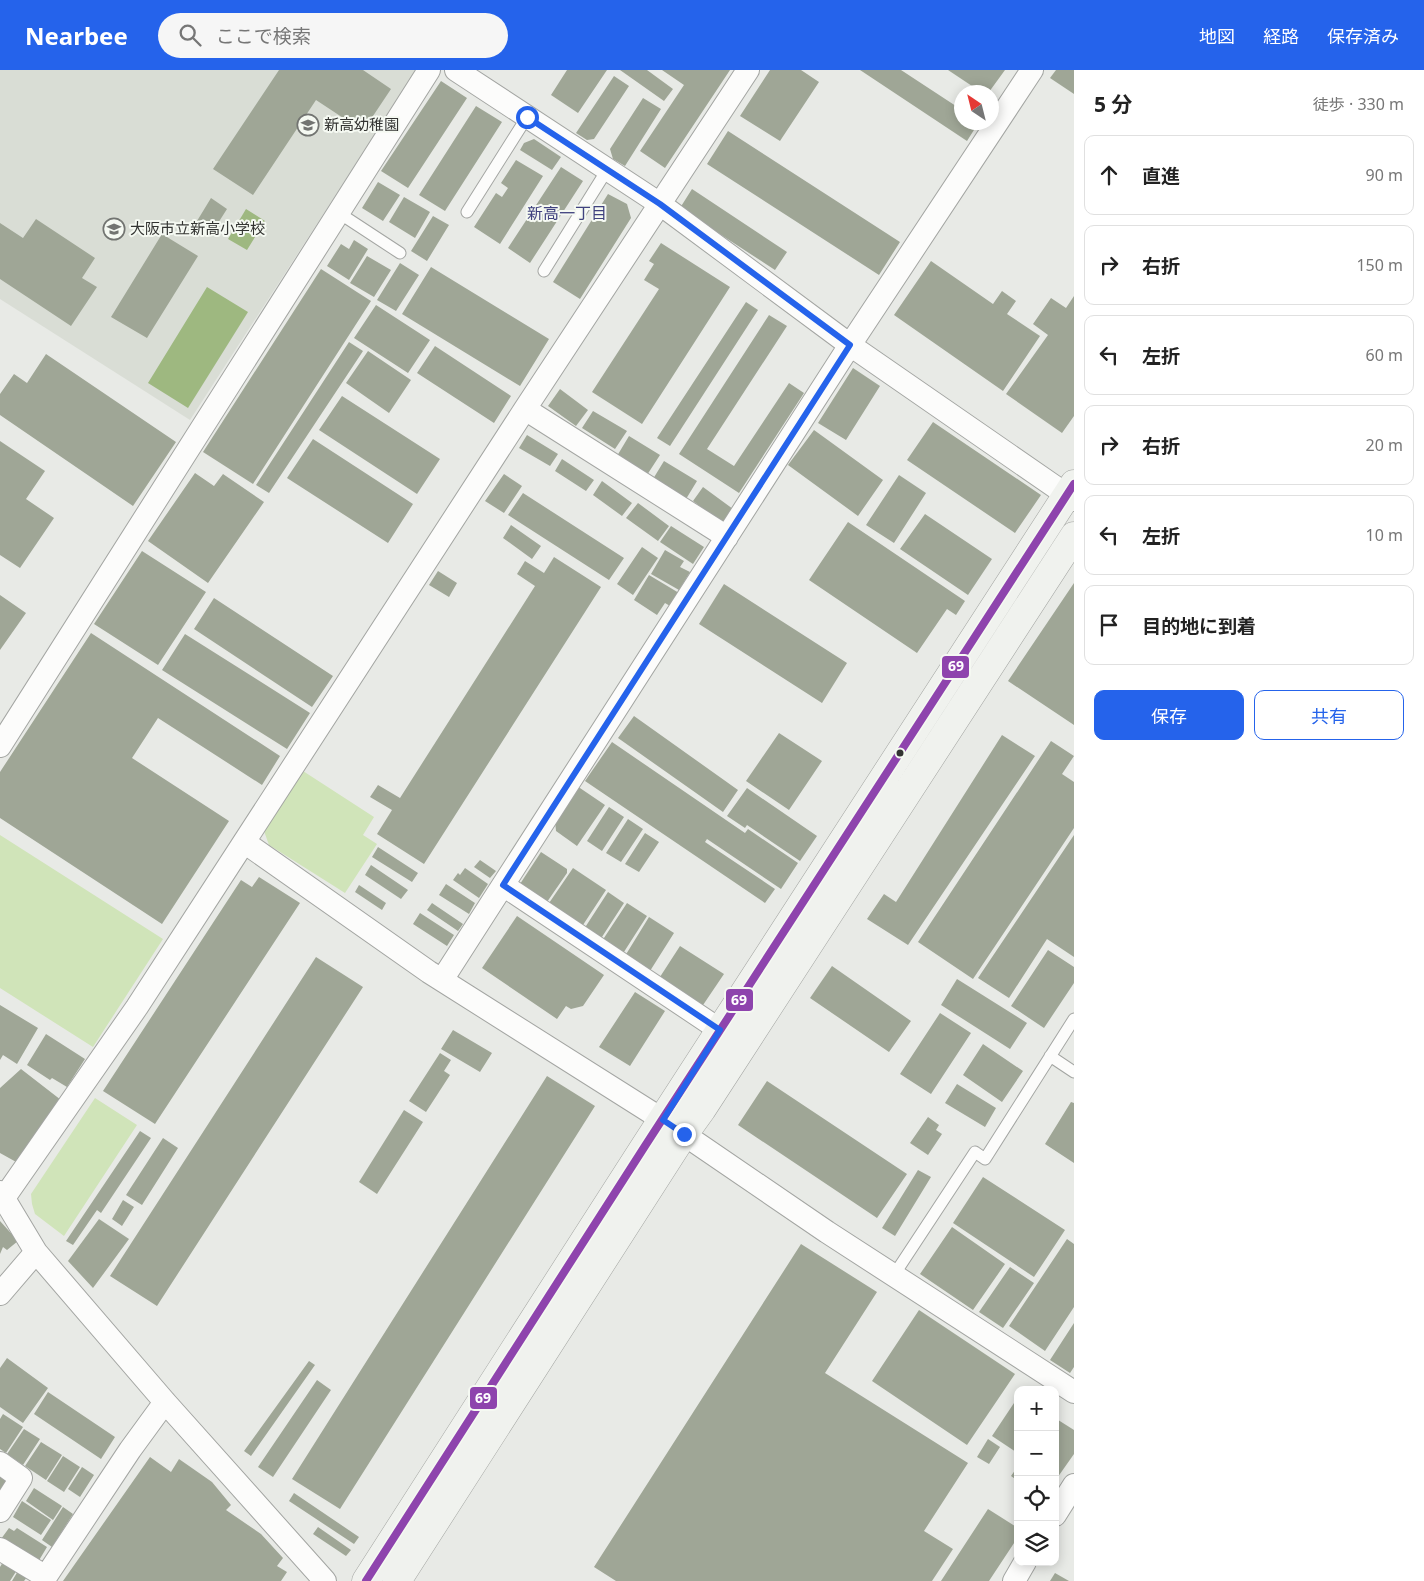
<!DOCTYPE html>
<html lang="ja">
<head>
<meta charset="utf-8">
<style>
	body { margin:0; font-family:"Noto Sans","Noto Sans JP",sans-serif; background:#f6f6f6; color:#222 }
	.controls { position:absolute; right:15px; bottom:15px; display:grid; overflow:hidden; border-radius:10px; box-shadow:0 2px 12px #0003 }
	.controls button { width:45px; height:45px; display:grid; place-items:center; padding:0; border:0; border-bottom:1px solid #e0e0e0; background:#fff; color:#222; font:25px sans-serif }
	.compass { position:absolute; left:954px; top:15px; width:45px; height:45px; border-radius:50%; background:#fff; box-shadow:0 2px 12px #0003; rotate:325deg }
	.stop { position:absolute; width:15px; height:15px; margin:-11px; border:4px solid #2563eb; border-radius:50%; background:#fff }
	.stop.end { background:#2563eb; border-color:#fff; box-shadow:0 1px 5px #0008 }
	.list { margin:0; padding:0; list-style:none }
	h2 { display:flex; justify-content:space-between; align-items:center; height:65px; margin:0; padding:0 20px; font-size:21px }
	h2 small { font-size:16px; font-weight:400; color:#767676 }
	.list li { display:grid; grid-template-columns:32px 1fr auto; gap:15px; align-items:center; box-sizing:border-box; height:80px; margin:0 10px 10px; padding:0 10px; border:1px solid #e0e0e0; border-radius:10px }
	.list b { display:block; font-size:19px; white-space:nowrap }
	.list em { font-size:16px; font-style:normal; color:#767676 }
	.actions { display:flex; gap:10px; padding:15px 20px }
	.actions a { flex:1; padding:11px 0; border:1px solid #2563eb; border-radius:10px; text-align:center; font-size:18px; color:#2563eb }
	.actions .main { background:#2563eb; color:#fff }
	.icon { flex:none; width:28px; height:28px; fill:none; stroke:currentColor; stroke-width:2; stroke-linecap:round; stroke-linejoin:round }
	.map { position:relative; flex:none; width:1074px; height:1511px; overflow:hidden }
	header { display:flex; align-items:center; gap:30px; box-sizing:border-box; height:70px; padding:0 25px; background:#2563eb; color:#fff }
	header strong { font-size:24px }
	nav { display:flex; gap:28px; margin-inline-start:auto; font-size:18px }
	.search { width:350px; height:45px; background:#f6f6f6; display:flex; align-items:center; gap:12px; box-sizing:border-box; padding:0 18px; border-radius:28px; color:#767676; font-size:19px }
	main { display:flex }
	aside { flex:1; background:#fff }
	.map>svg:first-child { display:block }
	.built { fill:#d9ddd5 }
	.green { fill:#d0e4b9 }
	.water { fill:#9eb880 }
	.building { fill:#9fa696 }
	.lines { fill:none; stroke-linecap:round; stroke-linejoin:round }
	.lane-casing { stroke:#a3a5a2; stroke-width:13 }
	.street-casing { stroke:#a3a5a2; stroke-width:24 }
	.secondary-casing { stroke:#a3a5a2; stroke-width:29 }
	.lane { stroke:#fcfcfb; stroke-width:11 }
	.street { stroke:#fcfcfb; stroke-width:22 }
	.secondary { stroke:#f0f2ee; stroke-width:28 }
	.bus-1-casing { stroke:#f5f9f2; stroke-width:11 }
	.bus-1 { stroke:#8e44ad; stroke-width:8 }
	.route { stroke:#2563eb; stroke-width:6 }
	.bus-dot { fill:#333432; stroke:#f5f9f2; stroke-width:2 }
	.labels { text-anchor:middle; stroke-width:4; stroke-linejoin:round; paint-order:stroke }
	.poi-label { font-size:15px; fill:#333432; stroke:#f5f9f2; text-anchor:start }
	.neighbourhood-label { font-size:16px; fill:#40427f; stroke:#f5f9f2 }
	.line-badge { stroke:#f5f9f2; stroke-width:2 }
	.badge-label { font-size:14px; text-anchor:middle; font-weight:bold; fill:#fff }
</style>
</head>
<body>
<header>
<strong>Nearbee</strong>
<div class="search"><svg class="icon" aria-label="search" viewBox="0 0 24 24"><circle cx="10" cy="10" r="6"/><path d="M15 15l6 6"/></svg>ここで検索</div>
<nav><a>地図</a><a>経路</a><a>保存済み</a></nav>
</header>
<main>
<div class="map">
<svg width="1074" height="1511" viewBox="0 0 1074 1511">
	<rect width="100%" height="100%" fill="#e8eae6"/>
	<!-- built -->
	<path class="built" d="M0,0H416V1L190,350L0,229Z"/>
	<!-- green -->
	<path class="green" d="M303,701L374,747L363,765L377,774L345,823L269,775L264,761Z
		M0,765L163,869L93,977L0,918Z
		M95,1028L137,1055L64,1166L35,1144L32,1134L31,1124Z"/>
	<!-- water -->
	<path class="water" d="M246,139L265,151L247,180L228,169Z
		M207,217L248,242L188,338L148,313Z"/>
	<!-- building -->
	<path class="building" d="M279,0H363L391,19L363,61L316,30L253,125L213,99Z
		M567,0H607L578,43L551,25Z
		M620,0H647L673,19L664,31Z
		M662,0H730L665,98L640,81L684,15Z
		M770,0H801L819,12L780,71L740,46Z
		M860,0H901L962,40V52H979L967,71Z
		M948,0H1005L989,22H981Z
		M1056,0H1074V24L1050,8Z
		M614,6L629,16L594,69L587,70L576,63Z
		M441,11L467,28L408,118L381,101Z
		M643,28L661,39L625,96L613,89L610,79Z
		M476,36L502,52L445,141L419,125Z
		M728,61L900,172L879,205L707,94Z
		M534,69L561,87L552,100L520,80L524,73Z
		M516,90L543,106L500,174L474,157L496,123L502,127L508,118L501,113Z
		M561,97L583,111L530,193L508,178Z
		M378,112L400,125L383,151L362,138Z
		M692,119L787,182L775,200L680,138Z
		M608,124L627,134L631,148L580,229L553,212Z
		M404,127L430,142L415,168L389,152Z
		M211,128L227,139L213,161L197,151Z
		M433,146L449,155L427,191L411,181Z
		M36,149L95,188L82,208L97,217L71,256L0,209V153L23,168Z
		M162,164L198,186L147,268L111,247Z
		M354,170L368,179L349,210L327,196L341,174L349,179Z
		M661,173L730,217L642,354L592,322L659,219L644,210L654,194L649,191Z
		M367,186L391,200L374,227L350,213Z
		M931,191L993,234L1002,221L1016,231L1007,244L1040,266L1003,321L894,245Z
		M400,193L419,205L396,241L377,230Z
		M431,197L549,269L520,316L402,244Z
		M321,199L371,231L253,414L203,382Z
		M1074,226V346L1062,363L1006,324L1048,265L1033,254L1051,228L1066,238Z
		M746,232L758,240L670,376L657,368Z
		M376,235L430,270L408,303L354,268Z
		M769,245L787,256L707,379L734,396L789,313L804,323L739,423L679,384Z
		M349,272L363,281L269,423L256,415Z
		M435,276L511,326L494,353L417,303Z
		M368,281L411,310L389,343L346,313Z
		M46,284L176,372L133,436L0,345V324L14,304L27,313Z
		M853,298L880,316L846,370L818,353Z
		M560,319L588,340L576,356L548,336Z
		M342,326L440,389L417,424L319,360Z
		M593,341L627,361L615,379L582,358Z
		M933,352L1041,425L1015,463L907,390Z
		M814,360L883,410L858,446L788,395Z
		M527,365L558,384L550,396L519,378Z
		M629,366L660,385L647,405L617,386Z
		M313,369L413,434L388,473L287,408Z
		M0,371L45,401L26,429L54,448L20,498L0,485Z
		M562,389L594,410L586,421L555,401Z
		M664,391L697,411L686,429L653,409Z
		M195,403L214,416L223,404L264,432L208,513L148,471Z
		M504,404L522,416L504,443L485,431Z
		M899,405L926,423L894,473L866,455Z
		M602,411L632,433L622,446L593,425Z
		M703,417L733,439L722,453L693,431Z
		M523,423L624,488L609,510L508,445Z
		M638,433L669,456L658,471L626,448Z
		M925,444L992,489L968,525L900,479Z
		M848,452L965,531L956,545L947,539L917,583L809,510Z
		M511,455L541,476L532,489L503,468Z
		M671,456L704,477L693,494L660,472Z
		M642,477L658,488L633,525L617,514Z
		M665,480L684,491L680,497L690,502L679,520L651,504Z
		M142,481L206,522L158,595L94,554Z
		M554,487L601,517L424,794L377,764L392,740L370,727L378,715L400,728L535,516L517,504L525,491L544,503Z
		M438,501L457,513L449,527L429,515Z
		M649,505L679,523L670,536L665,533L657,545L634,530Z
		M1074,513V655L1008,611Z
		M724,514L847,593L822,633L699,554Z
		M0,525L26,543L0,580Z
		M214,528L333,606L312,637L194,559Z
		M91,563L280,686L262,715L158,648L132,688L229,751L162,854L0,748V702Z
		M185,564L310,643L287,679L162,600Z
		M634,646L738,720L723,742L618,668Z
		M779,663L822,691L789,740L746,711Z
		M1002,665L1035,686L908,875L867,849L884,824L896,832Z
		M1051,671L1074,686L1062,704L1074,712V758L973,909L918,872Z
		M612,672L745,763L748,759L798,793L781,819L707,769L705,772L775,819L765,833L585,711Z
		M577,716L605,735L577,776L556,761L555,751Z
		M747,718L817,766L800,791L747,755L745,758L727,746Z
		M609,737L624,747L602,781L587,771Z
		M628,749L643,759L621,792L606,783Z
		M645,763L659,772L639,802L625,794Z
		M1074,765V887L1047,869L1009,928L978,908Z
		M378,777L418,803L412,812L372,787Z
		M541,782L567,799V803L547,832L520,814Z
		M480,790L496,801L490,808L474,797Z
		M371,795L408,820L401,829L365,805Z
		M465,798L488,814L479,828L453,810L458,803L460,805Z
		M573,798L606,820L581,858L547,836Z
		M259,807L300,833L155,1054L103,1021L241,810L252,817Z
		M446,814L475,833L469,844L439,825Z
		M359,815L386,833L382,840L355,822Z
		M608,822L624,833L600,870L584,859Z
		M432,833L463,854L458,861L427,840Z
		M627,833L647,846L622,885L602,871Z
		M420,843L454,865L447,876L413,854Z
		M517,846L604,905L583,936L571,939L566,936L557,949L482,898Z
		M649,847L674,863L650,901L625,886Z
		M680,876L724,904L701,938L658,910Z
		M1048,880L1074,897V913L1044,958L1011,936Z
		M316,887L363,917L157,1236L110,1206Z
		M832,896L911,951L889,982L810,928Z
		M957,909L1027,953L1010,979L941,935Z
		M635,922L665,941L630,996L599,977Z
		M0,935L38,958L17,994L3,985L0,990Z
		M940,943L971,963L931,1024L900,1004Z
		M453,960L492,983L480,1002L441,979Z
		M46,964L85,989L67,1017L52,1008L50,1010L27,995Z
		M983,974L1023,1001L1002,1032L963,1005Z
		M440,983L451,990L444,1001L450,1005L426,1042L409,1031Z
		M21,999L61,1030L18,1093L0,1083V1018Z
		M547,1006L595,1036L340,1439L292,1409Z
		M767,1011L907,1104L877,1148L738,1055Z
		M957,1014L996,1038L985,1057L945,1033Z
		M1071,1032L1074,1033V1093L1045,1074Z
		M404,1040L423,1052L377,1124L359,1112Z
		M928,1047L939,1055L936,1060L942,1064L928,1085L910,1073Z
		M140,1061L151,1068L101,1143L97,1140L73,1175L66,1171Z
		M163,1068L178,1078L142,1135L126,1125Z
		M918,1100L931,1107L895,1166L882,1158Z
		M983,1107L1065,1160L1034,1207L953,1153Z
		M123,1130L134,1137L122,1156L112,1149Z
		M99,1149L129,1169L93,1218L68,1191Z
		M0,1151L18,1171L7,1180L3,1177L0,1184Z
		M952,1157L1005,1194L973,1240L920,1204Z
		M1067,1169L1074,1174V1237L1045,1281L1009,1256Z
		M801,1174L877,1222L825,1303L968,1393L924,1461L953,1479L932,1511H616L594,1497Z
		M1010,1197L1034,1213L1003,1258L979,1242Z
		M919,1240L1015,1304L967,1375L872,1311Z
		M1074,1253V1297L1070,1303L1050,1290Z
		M7,1288L48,1318L23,1353L0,1337V1298Z
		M309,1291L315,1295L251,1386L244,1381Z
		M317,1310L331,1320L273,1407L258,1397Z
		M48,1322L115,1367L101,1389L34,1344Z
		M1018,1327V1379L1016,1382L992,1366Z
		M3,1344L23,1357L6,1383L0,1379V1349Z
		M1055,1348L1074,1360V1384L1055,1411Z
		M24,1359L40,1369L23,1395L7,1384Z
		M988,1369L1000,1377L989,1394L977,1387Z
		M41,1372L62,1385L46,1410L25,1396Z
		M63,1386L80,1397L64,1422L47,1411Z
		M150,1387L171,1402L179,1389L212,1412L231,1435L226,1440L261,1464L283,1488L277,1496L287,1502L281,1511H63Z
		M1018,1396V1411L1011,1406Z
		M82,1397L94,1405L80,1427L68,1419Z
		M0,1402L6,1407L7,1417L0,1428Z
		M34,1418L62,1436L53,1450L26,1431Z
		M294,1423L359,1467L354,1474L289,1431Z
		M22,1431L51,1450L41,1465L13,1447Z
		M63,1437L73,1444L52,1477L42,1470Z
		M988,1439L1018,1458V1467L989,1511H941Z
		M318,1457L351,1480L346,1486L313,1464Z
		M9,1458L14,1461L17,1458L47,1477L38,1492L1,1469Z
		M3,1492L17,1500L10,1511H0V1497Z
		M18,1501L27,1507L24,1511H12Z
		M1055,1503L1069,1511H1050Z"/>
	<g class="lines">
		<!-- lane casing -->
		<g class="lane-casing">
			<path id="lane" d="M467,142L527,47
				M339,143L400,183
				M544,201L607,100
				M1050,986L1074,1002
				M894,1205L975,1082L985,1089L1074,949"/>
		</g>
		<!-- street casing -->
		<g class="street-casing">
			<path id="street" d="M456,0L660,134L850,275L1074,430
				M525,339L727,467
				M0,676L429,0
				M244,772L429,902L663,1050L827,1162L1074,1322
				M503,815L720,960
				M442,910L850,275L1032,0
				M0,1122L36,1182L165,1332L325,1511
				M4,1128L137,937L525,339L748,0
				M0,1224L36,1182
				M0,1393L21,1408L0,1441
				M1055,1445L1074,1415
				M0,1479L46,1507
				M43,1511L130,1380L165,1332
				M1014,1511L1025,1492"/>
		</g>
		<!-- secondary casing -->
		<g class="secondary-casing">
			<path id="secondary" d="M366,1511L645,1076L1074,414
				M397,1511L684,1064L702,1039L1074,466"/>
		</g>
		<!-- lane -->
		<use href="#lane" class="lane"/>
		<!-- street -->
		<use href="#street" class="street"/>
		<!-- secondary -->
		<use href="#secondary" class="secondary"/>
		<!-- bus-1 casing -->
		<g class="bus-1-casing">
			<path id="bus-1" d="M366,1511L645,1076L1074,414"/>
		</g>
		<!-- bus-1 -->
		<use href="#bus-1" class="bus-1"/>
	</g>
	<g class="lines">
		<!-- route -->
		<path class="route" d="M527,47L660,134L850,275L503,815L720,960L663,1050L684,1064"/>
	</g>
	<!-- icons -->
	<defs>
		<g id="school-ring" transform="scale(1.125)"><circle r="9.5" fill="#f5f9f2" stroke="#727471" stroke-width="1.5"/><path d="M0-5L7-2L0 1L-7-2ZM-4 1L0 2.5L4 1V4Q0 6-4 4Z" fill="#727471"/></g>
	</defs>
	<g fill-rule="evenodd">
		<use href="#school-ring" x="308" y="55"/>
		<use href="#school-ring" x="114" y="159"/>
	</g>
	<!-- markers -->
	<circle class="bus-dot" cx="900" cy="683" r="4.5"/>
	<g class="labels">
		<!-- poi labels -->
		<g class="poi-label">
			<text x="324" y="60">新高幼稚園</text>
			<text x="130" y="164">大阪市立新高小学校</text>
		</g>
		<!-- neighbourhood labels -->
		<g class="neighbourhood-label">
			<text x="567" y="149">新高一丁目</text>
		</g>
	</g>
	<g class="line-badge">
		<rect x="941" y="585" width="29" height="24" rx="5" fill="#8e44ad"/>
		<rect x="725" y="918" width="29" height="24" rx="5" fill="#8e44ad"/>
		<rect x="469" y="1316" width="29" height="24" rx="5" fill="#8e44ad"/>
	</g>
	<g class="badge-label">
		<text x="956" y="601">69</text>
		<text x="739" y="935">69</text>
		<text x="483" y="1333">69</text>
	</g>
</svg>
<div class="controls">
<button>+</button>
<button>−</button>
<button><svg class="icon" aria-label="locate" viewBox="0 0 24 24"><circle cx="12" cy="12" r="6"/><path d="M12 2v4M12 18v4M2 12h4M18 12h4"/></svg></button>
<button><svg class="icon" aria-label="layers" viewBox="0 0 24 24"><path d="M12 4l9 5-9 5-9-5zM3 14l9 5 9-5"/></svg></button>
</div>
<svg class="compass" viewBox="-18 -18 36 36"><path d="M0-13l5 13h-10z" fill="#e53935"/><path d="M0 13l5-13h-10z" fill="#767676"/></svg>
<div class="stop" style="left:527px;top:47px"></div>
<div class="stop end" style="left:684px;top:1064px"></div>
</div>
<aside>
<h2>5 分<small>徒歩 · 330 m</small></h2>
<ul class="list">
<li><svg class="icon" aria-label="ahead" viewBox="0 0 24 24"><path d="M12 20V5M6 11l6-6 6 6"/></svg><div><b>直進</b></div><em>90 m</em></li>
<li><svg class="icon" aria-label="right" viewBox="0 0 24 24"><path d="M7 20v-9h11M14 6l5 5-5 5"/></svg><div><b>右折</b></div><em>150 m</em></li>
<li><svg class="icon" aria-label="left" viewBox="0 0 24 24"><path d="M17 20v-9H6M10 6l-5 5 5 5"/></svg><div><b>左折</b></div><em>60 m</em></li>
<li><svg class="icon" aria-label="right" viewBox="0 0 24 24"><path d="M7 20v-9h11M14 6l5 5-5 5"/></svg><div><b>右折</b></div><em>20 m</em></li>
<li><svg class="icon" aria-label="left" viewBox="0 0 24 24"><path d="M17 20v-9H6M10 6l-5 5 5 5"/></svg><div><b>左折</b></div><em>10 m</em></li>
<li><svg class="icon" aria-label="arrive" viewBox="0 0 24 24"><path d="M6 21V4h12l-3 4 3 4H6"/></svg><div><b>目的地に到着</b></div></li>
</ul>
<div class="actions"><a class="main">保存</a><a>共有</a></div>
</aside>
</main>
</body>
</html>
